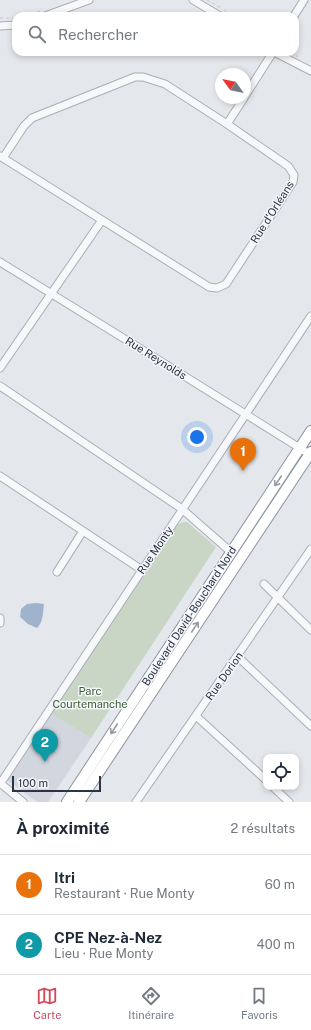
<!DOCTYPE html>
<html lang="fr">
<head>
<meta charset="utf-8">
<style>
	body { margin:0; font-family:"Public Sans",sans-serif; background:#f2f2f3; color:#1f2937 }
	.controls { position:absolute; right:12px; bottom:12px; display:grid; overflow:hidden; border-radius:8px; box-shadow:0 2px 6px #0003 }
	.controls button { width:36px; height:36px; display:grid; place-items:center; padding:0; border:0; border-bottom:1px solid #e0e1e3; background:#fff; color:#1f2937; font:20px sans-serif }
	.compass { position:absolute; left:215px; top:68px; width:36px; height:36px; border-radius:50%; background:#fff; box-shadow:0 2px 6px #0003; rotate:303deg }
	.scale { position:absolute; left:12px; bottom:10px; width:89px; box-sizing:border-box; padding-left:4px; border:2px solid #2b3445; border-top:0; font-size:11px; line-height:14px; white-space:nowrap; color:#2b3445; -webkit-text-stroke:3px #f4f6f9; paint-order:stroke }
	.you { position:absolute; left:197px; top:437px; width:14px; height:14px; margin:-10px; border:3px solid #fff; border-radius:50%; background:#1a73e8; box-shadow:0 0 0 6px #1a73e833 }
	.badge { display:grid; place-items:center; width:26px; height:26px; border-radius:50%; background:#d1495b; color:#fff; font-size:13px; font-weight:700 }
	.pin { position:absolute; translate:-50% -33px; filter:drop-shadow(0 1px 2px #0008) }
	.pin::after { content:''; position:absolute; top:21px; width:14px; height:12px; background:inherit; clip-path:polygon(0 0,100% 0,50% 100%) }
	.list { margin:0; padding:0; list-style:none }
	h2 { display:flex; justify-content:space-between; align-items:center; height:52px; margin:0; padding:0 16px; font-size:17px }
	h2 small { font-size:13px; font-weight:400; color:#747a83 }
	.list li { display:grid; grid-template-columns:26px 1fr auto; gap:12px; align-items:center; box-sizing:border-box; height:60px; padding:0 16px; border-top:1px solid #e0e1e3 }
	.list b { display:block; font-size:15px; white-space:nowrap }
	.list p { margin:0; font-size:13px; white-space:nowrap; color:#747a83 }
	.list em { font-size:13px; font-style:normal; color:#747a83 }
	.icon { flex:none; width:22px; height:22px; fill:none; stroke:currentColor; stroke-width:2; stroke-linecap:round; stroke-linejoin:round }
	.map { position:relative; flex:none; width:311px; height:802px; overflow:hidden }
	.search { position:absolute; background:#fff; box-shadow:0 2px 6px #0003; left:12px; right:12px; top:12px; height:44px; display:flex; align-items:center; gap:10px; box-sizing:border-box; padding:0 14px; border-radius:12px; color:#747a83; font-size:15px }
	.sheet { height:172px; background:#fff }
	nav { display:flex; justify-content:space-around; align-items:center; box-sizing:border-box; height:56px; border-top:1px solid #e0e1e3; background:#fff; font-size:11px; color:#747a83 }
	nav a { display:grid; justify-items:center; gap:2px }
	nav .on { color:#d1495b }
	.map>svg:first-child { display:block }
	.built { fill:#d2d6de }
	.green { fill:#c9d6c5 }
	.water { fill:#9fb4cc }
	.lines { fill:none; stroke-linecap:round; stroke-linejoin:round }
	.minor-casing { stroke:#a9aeb7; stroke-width:9 }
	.highway-casing { stroke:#8b94a3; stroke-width:12 }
	.path { stroke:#c2c5cb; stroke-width:1; stroke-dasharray:3 3; stroke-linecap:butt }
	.minor { stroke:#f7f8fa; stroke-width:7 }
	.highway { stroke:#fff; stroke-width:10 }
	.oneway { stroke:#959aa2 }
	.labels { text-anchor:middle; stroke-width:3; stroke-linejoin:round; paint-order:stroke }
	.street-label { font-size:11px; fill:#2b3445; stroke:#f4f6f9 }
	.park-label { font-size:11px; fill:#3f6138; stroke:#f4f6f9 }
</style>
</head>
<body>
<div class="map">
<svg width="311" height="802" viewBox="0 0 311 802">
	<rect width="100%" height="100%" fill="#e4e7ec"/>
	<!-- built -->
	<path class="built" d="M51,714L91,738L48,802H37L7,780Z"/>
	<!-- green -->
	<path class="green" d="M183,522H187L216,547L91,738L51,714L170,531L177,525Z"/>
	<!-- water -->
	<path class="water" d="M36,603L44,604C43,612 43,623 37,628L28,624L20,617L21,609L27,604Z"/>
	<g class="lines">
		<!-- minor casing -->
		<g class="minor-casing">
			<path id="minor" d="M193,0L220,16
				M45,16L89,0
				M294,16L304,0
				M0,26L16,25
				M274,52L311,71
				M245,96L273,52
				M227,124L244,98
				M0,156L3,158L209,287L217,288L226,284L293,182L294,175L288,166L227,124L165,84L143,77H135L32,118L24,126L3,158
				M0,262L149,354L311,455
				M0,368L102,220
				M0,386L182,509L231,552
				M0,476L142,570
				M57,572L83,531
				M264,584L311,630
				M0,618V623
				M237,656L311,726
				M196,716L266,780
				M0,783L23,802
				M0,784L311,316
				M273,787L289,802
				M136,802L311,549"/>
		</g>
		<!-- highway casing -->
		<g class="highway-casing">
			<path id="highway" d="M67,802L311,431
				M79,802L311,452"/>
		</g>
		<!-- path -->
		<path class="path" d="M207,0L221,8
			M224,10L233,16
			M26,16L40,11
			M0,18H16
			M291,52L298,57"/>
		<!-- minor -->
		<use href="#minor" class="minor"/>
		<!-- highway -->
		<use href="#highway" class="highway"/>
	</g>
	<!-- one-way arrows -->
	<defs><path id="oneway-shaft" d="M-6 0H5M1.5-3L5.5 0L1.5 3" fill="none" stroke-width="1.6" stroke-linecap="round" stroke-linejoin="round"/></defs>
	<g class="oneway">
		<use href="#oneway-shaft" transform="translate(278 481) rotate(124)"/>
		<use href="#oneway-shaft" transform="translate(195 627) rotate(-56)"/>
		<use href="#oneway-shaft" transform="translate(114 729) rotate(123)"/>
	</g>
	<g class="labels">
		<!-- street labels -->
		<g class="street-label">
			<text transform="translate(272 212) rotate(-58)" y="4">Rue d'Orléans</text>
			<text transform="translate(156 358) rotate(32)" y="4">Rue Reynolds</text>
			<text transform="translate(155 550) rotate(-56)" y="4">Rue Monty</text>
			<text transform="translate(189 616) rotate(-57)" y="4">Boulevard David-Bouchard Nord</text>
			<text transform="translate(224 676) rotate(-55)" y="4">Rue Dorion</text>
		</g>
		<!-- park labels -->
		<g class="park-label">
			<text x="90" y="695">Parc<tspan x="90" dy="13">Courtemanche</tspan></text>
		</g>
	</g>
</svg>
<div class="controls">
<button><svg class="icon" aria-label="locate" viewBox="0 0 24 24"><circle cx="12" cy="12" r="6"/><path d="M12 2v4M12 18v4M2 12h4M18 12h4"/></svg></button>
</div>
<svg class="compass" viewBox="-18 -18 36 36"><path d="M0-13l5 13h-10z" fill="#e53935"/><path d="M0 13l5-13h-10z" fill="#747a83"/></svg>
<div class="scale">100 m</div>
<div class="you"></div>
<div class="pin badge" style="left:243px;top:471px;background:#e8710a">1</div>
<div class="pin badge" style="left:45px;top:762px;background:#0f9aa8">2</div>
<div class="search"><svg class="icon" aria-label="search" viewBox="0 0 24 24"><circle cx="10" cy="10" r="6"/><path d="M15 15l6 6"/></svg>Rechercher</div>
</div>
<section class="sheet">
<h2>À proximité<small>2 résultats</small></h2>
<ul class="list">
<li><span class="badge" style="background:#e8710a">1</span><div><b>Itri</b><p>Restaurant · Rue Monty</p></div><em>60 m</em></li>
<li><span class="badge" style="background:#0f9aa8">2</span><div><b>CPE Nez-à-Nez</b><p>Lieu · Rue Monty</p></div><em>400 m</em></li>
</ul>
</section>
<nav>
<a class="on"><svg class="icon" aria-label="map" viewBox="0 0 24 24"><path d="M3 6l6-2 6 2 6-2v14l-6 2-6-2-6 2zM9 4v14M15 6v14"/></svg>Carte</a>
<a><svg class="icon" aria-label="directions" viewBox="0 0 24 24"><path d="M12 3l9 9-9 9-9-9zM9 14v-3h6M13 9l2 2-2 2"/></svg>Itinéraire</a>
<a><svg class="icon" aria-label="saved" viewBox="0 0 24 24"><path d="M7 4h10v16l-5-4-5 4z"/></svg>Favoris</a>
</nav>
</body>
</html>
